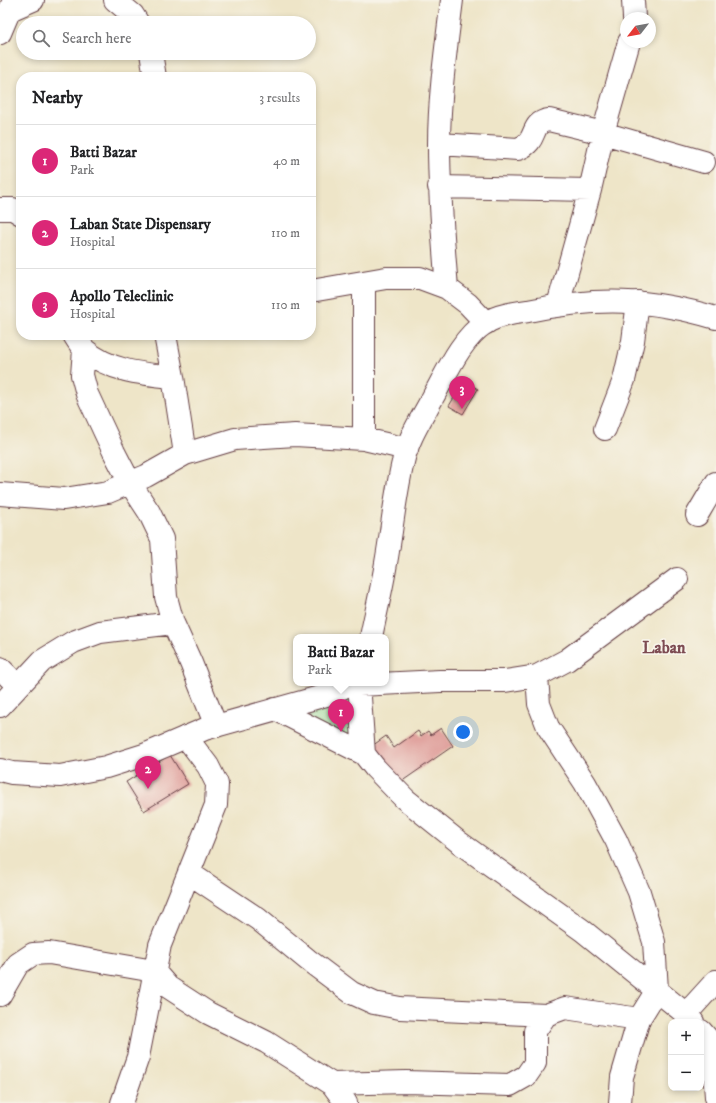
<!DOCTYPE html>
<html lang="en">
<head>
<meta charset="utf-8">
<style>
	body { margin:0; font-family:"IM FELL DW Pica",serif; background:#f2f2f2; color:#202124 }
	.controls { position:absolute; right:12px; bottom:12px; display:grid; overflow:hidden; border-radius:8px; box-shadow:0 2px 6px #0003 }
	.controls button { width:36px; height:36px; display:grid; place-items:center; padding:0; border:0; border-bottom:1px solid #e0e0e0; background:#fff; color:#202124; font:20px sans-serif }
	.compass { position:absolute; left:620px; top:12px; width:36px; height:36px; border-radius:50%; background:#fff; box-shadow:0 2px 6px #0003; rotate:239deg }
	.you { position:absolute; left:463px; top:732px; width:14px; height:14px; margin:-10px; border:3px solid #fff; border-radius:50%; background:#1a73e8; box-shadow:0 0 0 6px #1a73e833 }
	.badge { display:grid; place-items:center; width:26px; height:26px; border-radius:50%; background:#db2777; color:#fff; font-size:13px; font-weight:700 }
	.pin { position:absolute; translate:-50% -33px; filter:drop-shadow(0 1px 2px #0008) }
	.pin::after { content:''; position:absolute; top:21px; width:14px; height:12px; background:inherit; clip-path:polygon(0 0,100% 0,50% 100%) }
	.popup { position:absolute; left:293px; top:634px; width:96px; height:52px; box-sizing:border-box; display:grid; place-content:center; border-radius:8px; background:#fff; filter:drop-shadow(0 1px 3px #0005); font-size:13px; white-space:nowrap; color:#757577 }
	.popup b { font-size:15px; color:#202124 }
	.popup::after { content:''; position:absolute; left:50%; top:100%; margin-left:-8px; border:8px solid transparent; border-top-color:#fff }
	.list { margin:0; padding:0; list-style:none }
	h2 { display:flex; justify-content:space-between; align-items:center; height:52px; margin:0; padding:0 16px; font-size:17px }
	h2 small { font-size:13px; font-weight:400; color:#757577 }
	.list li { display:grid; grid-template-columns:26px 1fr auto; gap:12px; align-items:center; box-sizing:border-box; height:72px; padding:0 16px; border-top:1px solid #e0e0e0 }
	.list b { display:block; font-size:15px; white-space:nowrap }
	.list p { margin:0; font-size:13px; white-space:nowrap; color:#757577 }
	.list em { font-size:13px; font-style:normal; color:#757577 }
	.icon { flex:none; width:22px; height:22px; fill:none; stroke:currentColor; stroke-width:2; stroke-linecap:round; stroke-linejoin:round }
	.map { position:relative; flex:none; width:716px; height:1103px; overflow:hidden }
	.search { position:absolute; background:#fff; box-shadow:0 2px 6px #0003; left:16px; top:16px; width:300px; height:44px; display:flex; align-items:center; gap:10px; box-sizing:border-box; padding:0 14px; border-radius:22px; color:#757577; font-size:15px }
	.panel { position:absolute; background:#fff; box-shadow:0 2px 6px #0003; left:16px; top:72px; width:300px; height:268px; border-radius:16px }
	.map>svg:first-child { display:block }
	.green { fill:#8dd58f; stroke:#6c7a5d }
	.building { fill:#e0a09c }
	.lines { fill:none; stroke-linecap:round; stroke-linejoin:round }
	.street-casing { stroke:#633d43; stroke-width:24 }
	.secondary-casing { stroke:#633d43; stroke-width:24 }
	.street { stroke:#fff; stroke-width:22 }
	.secondary { stroke:#fff; stroke-width:22 }
	.labels { text-anchor:middle; stroke-width:3.5; stroke-linejoin:round; paint-order:stroke }
	.neighbourhood-label { font-size:17px; font-weight:bold; fill:#7e4c53; stroke:#f7f3e8 }
</style>
</head>
<body>
<div class="map">
<svg width="716" height="1103" viewBox="0 0 716 1103">
	<rect width="100%" height="100%" fill="#f7f3e8"/>
	<filter id="ink" filterUnits="userSpaceOnUse"><feTurbulence type="fractalNoise" baseFrequency=".025" numOctaves="2"/><feDisplacementMap in="SourceGraphic" scale="8" xChannelSelector="R" yChannelSelector="G"/><feConvolveMatrix kernelMatrix="1 2 1 2 8 2 1 2 1" color-interpolation-filters="sRGB"/></filter>
	<filter id="wash" filterUnits="userSpaceOnUse"><feTurbulence type="fractalNoise" baseFrequency=".012" numOctaves="4" result="noise"/><feDisplacementMap in="SourceGraphic" scale="16" xChannelSelector="R" yChannelSelector="G"/><feGaussianBlur stdDeviation="0.9" result="paint"/><feColorMatrix in="noise" values="0 0 0 0 0 0 0 0 0 0 0 0 0 0 0 0 0 1.4 0 .05"/><feComposite in="paint" operator="in"/></filter>
	<g filter="url(#wash)">
		<rect width="100%" height="100%" fill="#eee5c8"/>
		<!-- green -->
		<path class="green" d="M354,697L356,747L298,717Z"/>
		<g id="blocks">
			<!-- building -->
			<path class="building" d="M464,381L478,389L463,414L449,406Z
				M441,728L453,746L398,784L372,746L386,736L394,748L418,731L421,736L428,731L431,735Z
				M170,755L188,784L144,811L126,782Z"/>
		</g>
	</g>
	<g filter="url(#ink)">
		<use href="#blocks" fill-opacity="0" stroke="#633d43" stroke-width="1"/>
		<g class="lines">
			<!-- street casing -->
			<g class="street-casing">
				<path id="street" d="M115,0L133,15L138,23
					M633,0L634,18
					M10,10L33,0
					M151,53L155,77
					M439,144L518,149C540,141 528,123 549,120L603,133L704,162
					M439,187L590,190
					M0,209H13L21,214
					M364,282V439
					M447,288C443,241 439,193 439,145C439,97 446,48 452,0
					M311,291L386,278H420L447,288L468,304L486,323
					M558,305L590,190L603,133L629,42
					M74,335C77,340 81,346 85,350C109,371 143,374 173,377
					M165,335L173,377L185,454
					M84,350L82,375L87,394L114,452L130,483L149,512L162,539L166,597L173,623L191,663L216,726
					M605,429L624,380L633,341L638,302
					M0,494L64,499L108,492L146,476L185,454L235,439L295,435L364,439L407,449
					M697,515L716,483
					M0,668L18,686
					M537,676L539,704L548,727L585,783L616,840L639,892L654,942L657,990L639,1019L622,1077L620,1103
					M359,683L364,754L375,768L405,799L460,843L582,930L686,1014L693,1022
					M359,685L440,681H505L537,676L567,660L677,579
					M0,706L42,661L73,642L100,632L173,623
					M275,709L364,754
					M189,873L258,919L308,960L352,993L374,1003L400,1008L546,1015
					M0,995L18,964L33,954L49,953L154,971L168,987L208,1013L266,1042L332,1084L406,1082L510,1085L526,1076L535,1063V1031L546,1015L565,1008L639,1019
					M686,1014L716,981
					M701,1031L708,1039L713,1057L716,1097
					M332,1084L346,1103
					M122,1103L138,1057L160,945L216,805L217,784L208,766L186,737"/>
			</g>
			<!-- secondary casing -->
			<g class="secondary-casing">
				<path id="secondary" d="M0,33L14,0
					M371,637C376,612 382,588 386,563C392,530 395,495 403,462C408,438 422,418 433,397C447,372 461,339 485,323C498,315 514,313 528,311C597,297 649,298 716,318
					M0,770L12,773L60,776L106,767L144,755L205,729L330,694L352,683"/>
			</g>
			<!-- street -->
			<use href="#street" class="street"/>
			<!-- secondary -->
			<use href="#secondary" class="secondary"/>
		</g>
	</g>
	<g class="labels">
		<!-- neighbourhood labels -->
		<g class="neighbourhood-label">
			<text x="664" y="653">Laban</text>
		</g>
	</g>
</svg>
<div class="controls">
<button>+</button>
<button>−</button>
</div>
<svg class="compass" viewBox="-18 -18 36 36"><path d="M0-13l5 13h-10z" fill="#e53935"/><path d="M0 13l5-13h-10z" fill="#757577"/></svg>
<div class="you"></div>
<div class="pin badge" style="left:341px;top:732px">1</div>
<div class="popup"><b>Batti Bazar</b>Park</div>
<div class="pin badge" style="left:148px;top:789px">2</div>
<div class="pin badge" style="left:462px;top:409px">3</div>
<div class="search"><svg class="icon" aria-label="search" viewBox="0 0 24 24"><circle cx="10" cy="10" r="6"/><path d="M15 15l6 6"/></svg>Search here</div>
<section class="panel">
<h2>Nearby<small>3 results</small></h2>
<ul class="list">
<li><span class="badge">1</span><div><b>Batti Bazar</b><p>Park</p></div><em>40 m</em></li>
<li><span class="badge">2</span><div><b>Laban State Dispensary</b><p>Hospital</p></div><em>110 m</em></li>
<li><span class="badge">3</span><div><b>Apollo Teleclinic</b><p>Hospital</p></div><em>110 m</em></li>
</ul>
</section>
</div>
</body>
</html>
